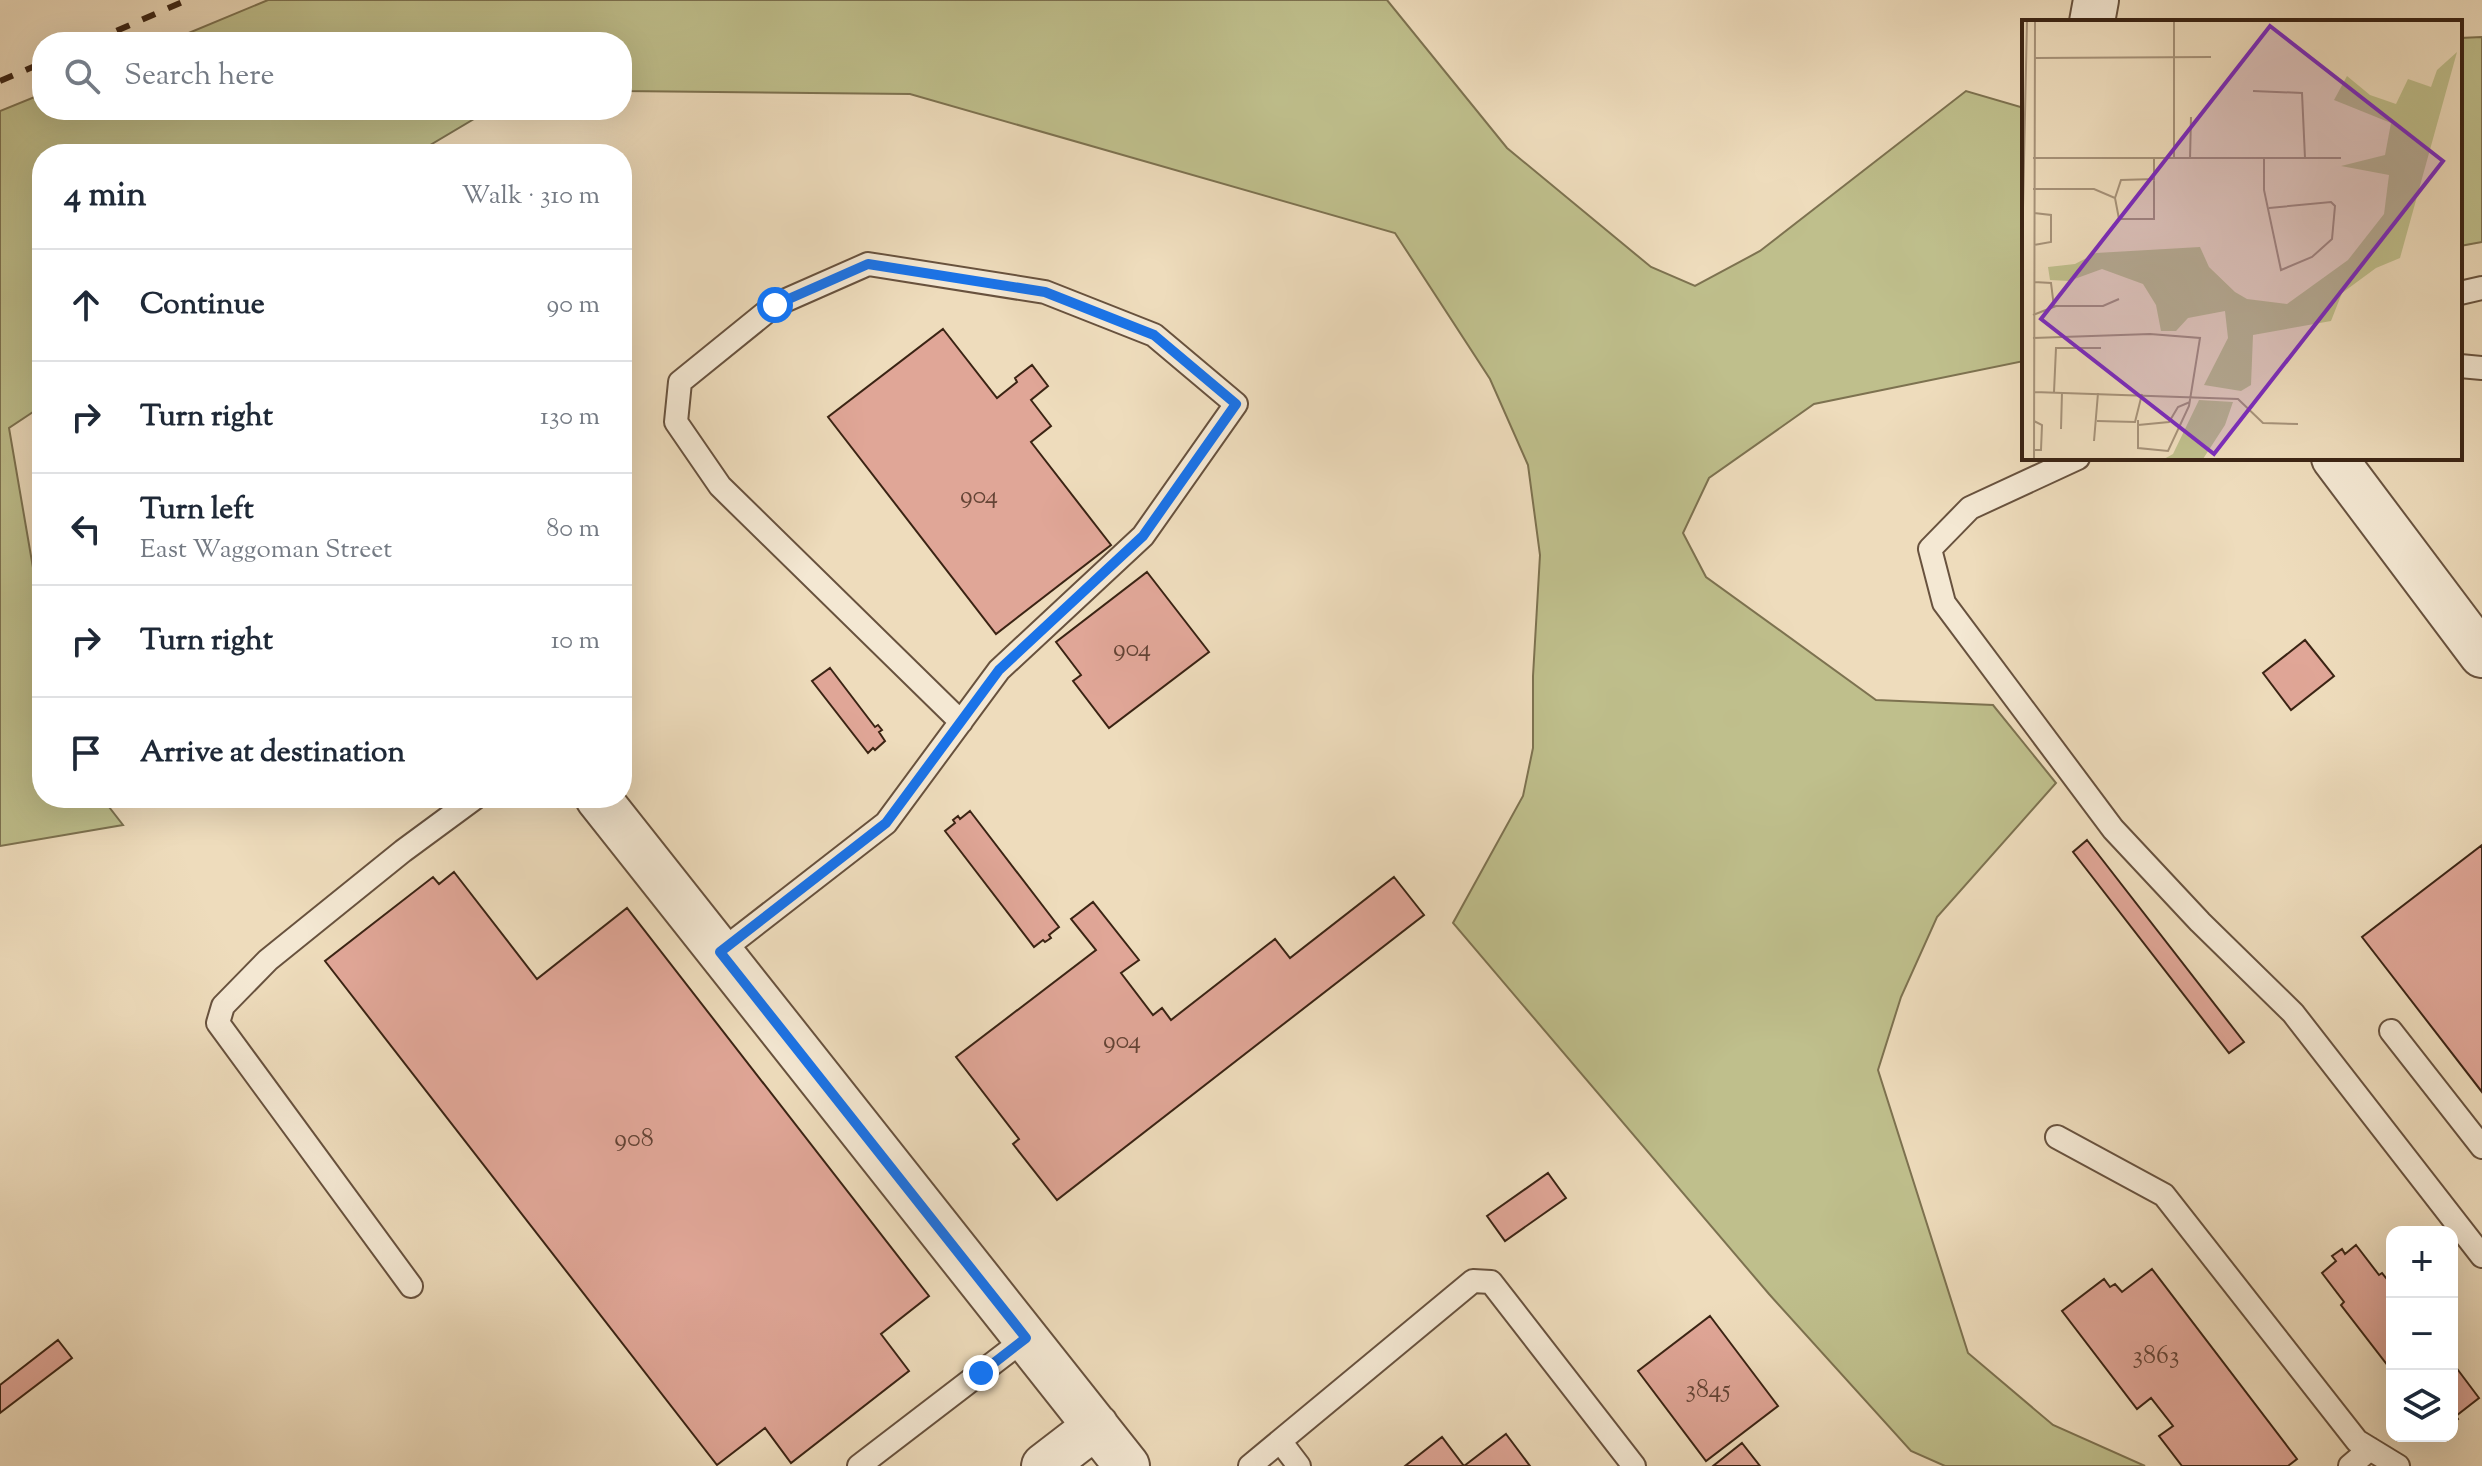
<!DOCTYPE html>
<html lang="en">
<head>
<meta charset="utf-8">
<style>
	body { margin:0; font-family:"Sorts Mill Goudy",serif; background:#f2f2f3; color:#1f2937 }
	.controls { position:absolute; right:24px; bottom:24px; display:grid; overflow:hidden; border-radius:16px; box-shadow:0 8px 32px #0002 }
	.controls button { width:72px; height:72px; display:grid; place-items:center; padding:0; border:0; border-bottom:2px solid #e0e1e3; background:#fff; color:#1f2937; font:40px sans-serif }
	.stop { position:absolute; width:24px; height:24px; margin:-18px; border:6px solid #1a73e8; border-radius:50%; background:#fff }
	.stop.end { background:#1a73e8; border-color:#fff; box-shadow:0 2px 8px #0008 }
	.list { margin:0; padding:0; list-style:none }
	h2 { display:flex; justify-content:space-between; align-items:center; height:104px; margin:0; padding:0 32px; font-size:34px }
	h2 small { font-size:26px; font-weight:400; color:#747a83 }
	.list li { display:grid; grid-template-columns:52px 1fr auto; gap:24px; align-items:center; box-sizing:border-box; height:112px; padding:0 32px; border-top:2px solid #e0e1e3 }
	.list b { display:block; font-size:30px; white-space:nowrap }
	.list p { margin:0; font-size:26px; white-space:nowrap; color:#747a83 }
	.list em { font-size:26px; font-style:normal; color:#747a83 }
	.icon { flex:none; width:44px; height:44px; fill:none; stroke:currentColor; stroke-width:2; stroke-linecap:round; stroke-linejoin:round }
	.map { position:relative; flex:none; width:2482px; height:1466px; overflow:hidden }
	.search { position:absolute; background:#fff; box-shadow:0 8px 32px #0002; left:32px; top:32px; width:600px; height:88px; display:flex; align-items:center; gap:20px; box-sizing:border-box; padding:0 28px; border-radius:32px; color:#747a83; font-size:30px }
	.panel { position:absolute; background:#fff; box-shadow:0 8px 32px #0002; left:32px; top:144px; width:600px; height:664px; border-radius:32px }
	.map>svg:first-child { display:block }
	.green { fill:#bfbf8c; stroke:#7d7250; stroke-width:2 }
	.building { fill:#e0a697; stroke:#3b2414; stroke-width:2 }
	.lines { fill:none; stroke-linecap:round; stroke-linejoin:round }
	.service-casing { stroke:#68523e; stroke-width:26 }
	.minor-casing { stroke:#68523e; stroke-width:48 }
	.service { stroke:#f4e8d3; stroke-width:22 }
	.minor { stroke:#f4e8d3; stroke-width:44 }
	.rail { stroke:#3b2414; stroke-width:6; stroke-dasharray:14 14; stroke-linecap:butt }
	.route { stroke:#1a73e8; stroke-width:10 }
	.labels { text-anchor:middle; stroke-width:8; stroke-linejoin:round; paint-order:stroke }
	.number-label { font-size:26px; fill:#644435 }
	.inset-road { fill:none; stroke:#a69279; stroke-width:2 }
	.view { fill:#7b2cbf; fill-opacity:0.15; stroke:#7b2cbf; stroke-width:4 }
	.inset-edge { fill:none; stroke:#3b2414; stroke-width:4 }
</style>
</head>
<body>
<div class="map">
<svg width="2482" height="1466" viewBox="0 0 2482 1466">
	<rect width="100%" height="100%" fill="#eedcbc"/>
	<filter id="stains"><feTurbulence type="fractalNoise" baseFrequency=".0025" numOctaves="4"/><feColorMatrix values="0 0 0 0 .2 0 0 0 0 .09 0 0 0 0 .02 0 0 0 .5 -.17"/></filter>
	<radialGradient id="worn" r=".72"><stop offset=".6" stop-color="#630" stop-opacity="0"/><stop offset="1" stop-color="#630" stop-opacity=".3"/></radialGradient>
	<!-- green -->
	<path class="green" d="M268,0H1387L1507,148L1651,267L1695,286L1760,251L1966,91L2024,108V361L1814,404L1709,478L1683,533L1706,577L1876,700L1993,705L2056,783L1937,917L1901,997L1878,1070L1968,1353L2053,1425L2145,1466H1945L1911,1451L1769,1294L1453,923L1523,796L1533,748V676L1540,555L1528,465L1490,379L1395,233L910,94L622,91V42H167Z
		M2482,37V242L2460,246V38Z
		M42,94V110H489L415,154H42V406L9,428L42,620V798H102L123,825L0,846V111Z"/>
	<!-- building -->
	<path class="building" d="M943,329L997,398L1017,382L1015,378L1032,365L1048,386L1031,400L1051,426L1031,442L1111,545L996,634L828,417Z
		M1147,572L1209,652L1109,728L1073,681L1081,675L1056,642Z
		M2305,640L2334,676L2291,710L2263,673Z
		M830,668L875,727L878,725L882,730L879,732L885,741L875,750L873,748L868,753L812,681Z
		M970,811L1059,927L1049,935L1051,938L1045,942L1043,940L1034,947L945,831L955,823L953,820L958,816L960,819Z
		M2087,840L2244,1042L2229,1053L2073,852Z
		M2482,845V1092L2362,937Z
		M454,872L537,979L627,908L929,1296L881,1334L909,1371L791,1463L765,1428L717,1465L325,961L433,877L439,884Z
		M1394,877L1424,915L1057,1200L1013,1144L1019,1139L956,1057L1096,950L1071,919L1093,902L1139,960L1121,973L1153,1015L1162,1008L1171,1020L1275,939L1290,958Z
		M1548,1173L1566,1198L1505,1241L1487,1216Z
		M2356,1245L2379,1275L2382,1273L2392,1285V1371L2341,1305L2344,1302L2322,1273L2336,1261L2332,1256L2342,1249L2345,1254Z
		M2152,1269L2297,1459L2288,1466H2182L2159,1436L2173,1426L2151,1398L2137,1409L2062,1311L2104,1279L2110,1287L2115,1284L2122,1292Z
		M1710,1316L1778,1406L1706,1461L1638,1371Z
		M58,1340L72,1358L0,1413V1385Z
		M2452,1362L2479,1398L2456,1416L2458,1419L2452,1424Z
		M1506,1434L1530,1466H1405L1442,1437L1464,1466Z
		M1742,1443L1760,1466H1713Z"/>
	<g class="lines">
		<!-- service casing -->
		<g class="service-casing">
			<path id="service" d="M2460,293L2482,288
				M2460,366L2482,368
				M2078,458L1970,508L1930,549L1944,603L2113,829L2200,922L2293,1013L2482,1256
				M720,952L886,823L999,670L1143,536L1236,404L1154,335L1045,292L868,264L775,305L680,382L676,422L720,486L961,722
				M2391,1031L2482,1147
				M2057,1137L2164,1195L2357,1441L2398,1466
				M411,1286L218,1023L223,1006L268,960L403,851L475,798
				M1280,1441L1299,1466
				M859,1466L1026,1338
				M1250,1466L1473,1281L1491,1282L1634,1466
				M2350,1466L2370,1449"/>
		</g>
		<!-- minor casing -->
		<g class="minor-casing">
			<path id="minor" d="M2092,22L2096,0
				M2334,458L2482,655
				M598,798L1127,1466
				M1044,1466L1096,1426"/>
		</g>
		<!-- service -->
		<use href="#service" class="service"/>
		<!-- minor -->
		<use href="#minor" class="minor"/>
		<!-- rail -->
		<path class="rail" d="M91,42L187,0
			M0,81L42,63"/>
	</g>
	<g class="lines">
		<!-- route -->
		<path class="route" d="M775,305L868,264L1045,292L1154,335L1236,404L1143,536L999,670L886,823L720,952L1026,1338L981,1373"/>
	</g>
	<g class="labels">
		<!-- number labels -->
		<g class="number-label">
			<text x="979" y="503">904</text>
			<text x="1132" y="656">904</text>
			<text x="1122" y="1048">904</text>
			<text x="634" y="1146">908</text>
			<text x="2156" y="1363">3863</text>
			<text x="1708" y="1397">3845</text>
		</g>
	</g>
	<!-- overview -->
	<g transform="translate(2022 20)">
		<rect width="440" height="440" fill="#eedcbc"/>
		<path d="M435,32L378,238L354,248L320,273L309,301L231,315L229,365L219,371L182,365L206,318L203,291L166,298L154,311H139L134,285L121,264L80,249L47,261L28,260L26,247L53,244L74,233L178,227L187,247L213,272L225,279L265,284L326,240L362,194L367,155L319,146L363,135L369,103L312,80L325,56L348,75L374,84L386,59L409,67L415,50ZM177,380L211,382L203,405L181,439H142L151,434Z" fill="#bfbf8c"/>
		<path class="inset-road" d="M13,38L189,37M231,71L280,73L283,138M11,138H319M242,138V170L259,250L290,237L310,219L313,186L309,182L247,188M152,139V1M168,139L169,97M11,169H72L93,178L97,199H132V139M93,178L99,160L133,159M12,193L29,195V222L12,225M0,234L5,1M12,262L29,263L32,287M11,295L34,286H81L97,279M11,318L128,314L178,318L167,386L146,431L116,428V400M12,372L216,379L241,403L276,404M32,372L34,328H79M12,401L20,405L19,430H12M75,401L113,402L120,374M116,405L147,402L156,387L168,382M39,409L40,372M72,421L76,373M12,439L13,1"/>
		<path class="view" d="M248,6L421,141L192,434L19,299Z"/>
		<rect width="440" height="440" class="inset-edge"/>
	</g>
	<rect width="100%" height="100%" filter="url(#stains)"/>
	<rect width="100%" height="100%" fill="url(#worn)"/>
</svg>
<div class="controls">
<button>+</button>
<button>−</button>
<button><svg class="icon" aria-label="layers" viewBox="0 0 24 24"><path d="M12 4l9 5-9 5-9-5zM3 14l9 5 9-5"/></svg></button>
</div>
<div class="stop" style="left:775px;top:305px"></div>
<div class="stop end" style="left:981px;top:1373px"></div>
<div class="search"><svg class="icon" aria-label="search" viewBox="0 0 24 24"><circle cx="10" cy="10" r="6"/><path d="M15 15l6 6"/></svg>Search here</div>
<section class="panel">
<h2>4 min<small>Walk · 310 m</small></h2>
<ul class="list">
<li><svg class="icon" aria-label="ahead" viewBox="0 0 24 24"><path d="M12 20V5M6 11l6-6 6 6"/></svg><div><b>Continue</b></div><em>90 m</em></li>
<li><svg class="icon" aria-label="right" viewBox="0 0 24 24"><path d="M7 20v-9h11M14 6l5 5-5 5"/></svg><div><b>Turn right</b></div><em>130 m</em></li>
<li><svg class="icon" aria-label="left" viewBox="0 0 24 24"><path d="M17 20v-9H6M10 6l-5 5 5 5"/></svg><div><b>Turn left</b><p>East Waggoman Street</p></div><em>80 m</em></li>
<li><svg class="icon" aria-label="right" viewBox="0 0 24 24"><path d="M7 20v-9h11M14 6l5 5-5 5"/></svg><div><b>Turn right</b></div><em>10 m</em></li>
<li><svg class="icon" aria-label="arrive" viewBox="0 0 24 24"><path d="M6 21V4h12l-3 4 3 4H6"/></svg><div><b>Arrive at destination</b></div></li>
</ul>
</section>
</div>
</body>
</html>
